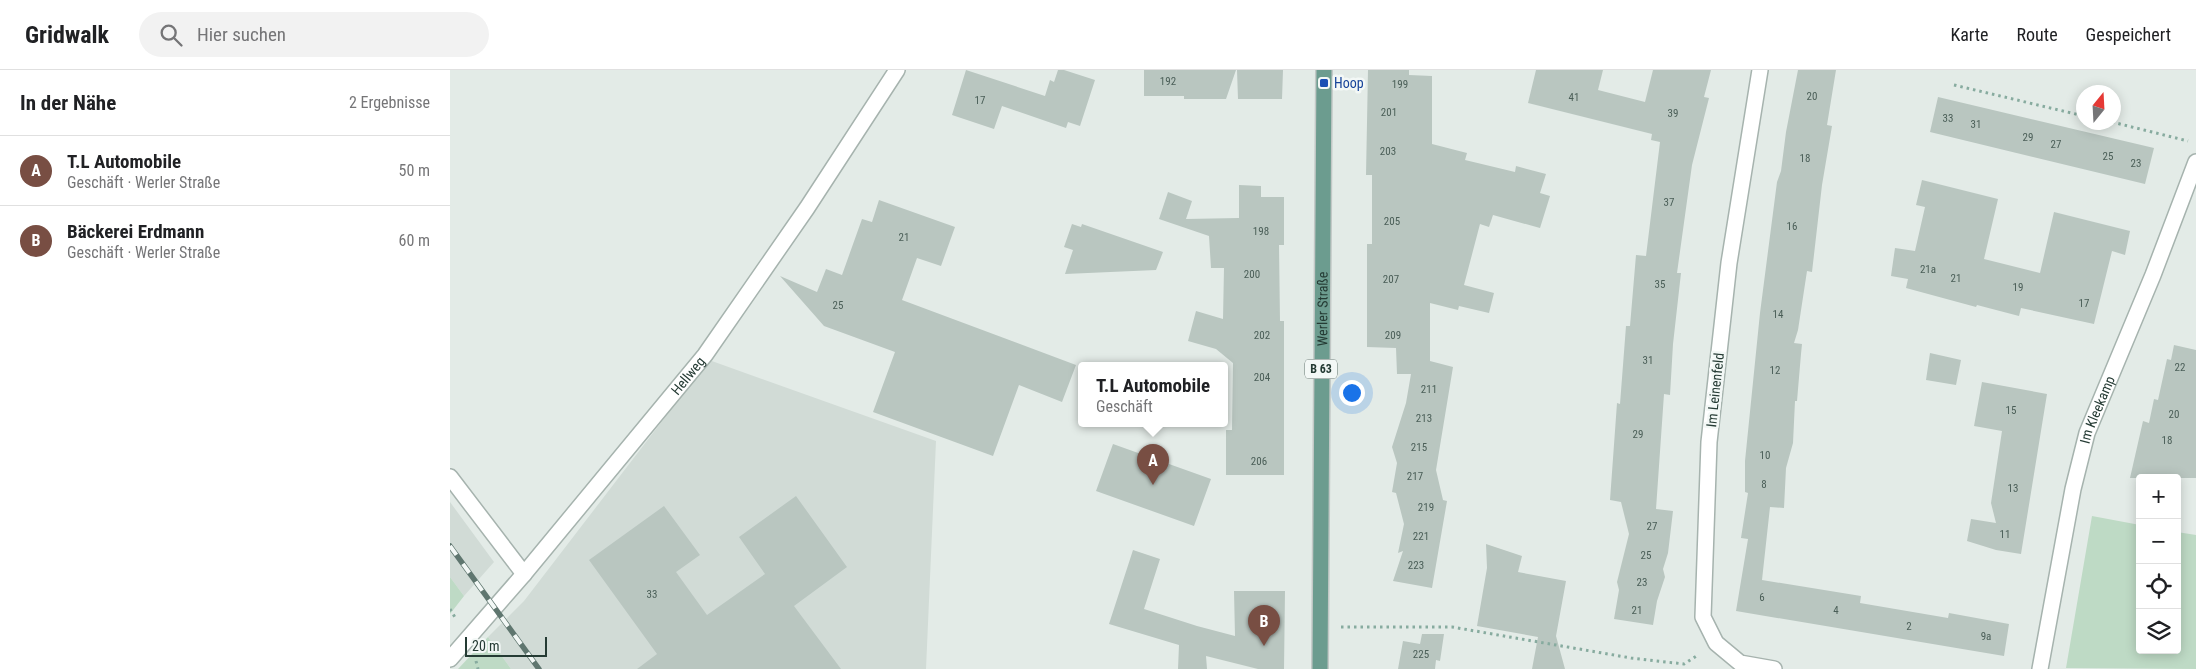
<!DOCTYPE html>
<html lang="de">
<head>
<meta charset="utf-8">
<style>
	body { margin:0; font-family:"Roboto Condensed",sans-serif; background:#f2f2f2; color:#202124 }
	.controls { position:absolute; right:15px; bottom:15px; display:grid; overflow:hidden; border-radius:5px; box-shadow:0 2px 12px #0003 }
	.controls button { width:45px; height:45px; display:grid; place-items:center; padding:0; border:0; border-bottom:1px solid #e0e0e0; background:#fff; color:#202124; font:25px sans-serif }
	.compass { position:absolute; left:1626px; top:15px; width:45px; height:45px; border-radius:50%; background:#fff; box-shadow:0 2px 12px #0003; rotate:18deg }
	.scale { position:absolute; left:15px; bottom:12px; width:82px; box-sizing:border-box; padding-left:5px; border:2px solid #253b34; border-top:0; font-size:14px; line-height:18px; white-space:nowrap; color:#253b34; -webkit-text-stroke:4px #f3f8f6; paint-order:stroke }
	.you { position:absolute; left:901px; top:322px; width:18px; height:18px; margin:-12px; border:4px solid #fff; border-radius:50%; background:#1a73e8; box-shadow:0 0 0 8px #1a73e833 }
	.badge { display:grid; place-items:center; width:32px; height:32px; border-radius:50%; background:#784e43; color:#fff; font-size:16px; font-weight:700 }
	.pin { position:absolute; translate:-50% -41px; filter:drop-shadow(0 1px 2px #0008) }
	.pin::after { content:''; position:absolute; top:26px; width:18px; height:15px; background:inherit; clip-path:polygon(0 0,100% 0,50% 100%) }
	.popup { position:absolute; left:628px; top:292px; width:150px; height:65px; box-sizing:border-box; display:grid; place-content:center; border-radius:5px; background:#fff; filter:drop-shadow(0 1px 4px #0005); font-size:16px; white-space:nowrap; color:#757577 }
	.popup b { font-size:19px; color:#202124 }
	.popup::after { content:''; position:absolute; left:50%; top:100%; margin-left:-10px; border:10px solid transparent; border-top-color:#fff }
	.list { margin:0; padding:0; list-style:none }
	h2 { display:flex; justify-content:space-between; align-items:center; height:65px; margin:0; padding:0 20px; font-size:21px }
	h2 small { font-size:16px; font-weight:400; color:#757577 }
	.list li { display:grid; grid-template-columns:32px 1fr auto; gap:15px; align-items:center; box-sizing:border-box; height:70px; padding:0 20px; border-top:1px solid #e0e0e0 }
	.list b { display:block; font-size:19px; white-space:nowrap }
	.list p { margin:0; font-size:16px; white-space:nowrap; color:#757577 }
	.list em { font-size:16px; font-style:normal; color:#757577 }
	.icon { flex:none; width:28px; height:28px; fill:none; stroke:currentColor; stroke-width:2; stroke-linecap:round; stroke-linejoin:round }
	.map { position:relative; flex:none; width:1746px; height:599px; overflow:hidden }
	header { display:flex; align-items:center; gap:30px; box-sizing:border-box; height:70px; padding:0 25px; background:#fff; border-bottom:1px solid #e0e0e0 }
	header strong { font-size:24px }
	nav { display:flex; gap:28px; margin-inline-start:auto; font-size:18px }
	.search { width:350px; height:45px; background:#f2f2f2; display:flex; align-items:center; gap:12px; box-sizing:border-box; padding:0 18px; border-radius:28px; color:#757577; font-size:19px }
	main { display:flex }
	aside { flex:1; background:#fff }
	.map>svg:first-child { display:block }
	.built { fill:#d1dbd6 }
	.green { fill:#bedac5 }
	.building { fill:#b9c6c0 }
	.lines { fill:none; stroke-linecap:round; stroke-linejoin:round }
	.minor-casing { stroke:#a6b3ae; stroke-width:18 }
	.major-casing { stroke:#c2c8c6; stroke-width:18 }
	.path { stroke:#87ab9f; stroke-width:3; stroke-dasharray:2.5 4; stroke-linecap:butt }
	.minor { stroke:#fff; stroke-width:15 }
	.major { stroke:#6c9c8f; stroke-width:15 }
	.rail-casing { stroke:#5f766f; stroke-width:5.5 }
	.rail { stroke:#f3f8f6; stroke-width:4; stroke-dasharray:11; stroke-linecap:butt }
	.transit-dot { fill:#1a4fb4; stroke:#f3f8f6; stroke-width:2 }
	.labels { text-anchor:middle; stroke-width:5; stroke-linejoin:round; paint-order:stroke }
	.number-label { font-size:11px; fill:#4a5e57 }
	.shield { fill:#f3f8f6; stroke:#63746e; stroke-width:1 }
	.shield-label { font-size:12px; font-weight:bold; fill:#253b34 }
	.transit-label { font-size:14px; fill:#164399; stroke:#f3f8f6; text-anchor:start }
	.street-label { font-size:14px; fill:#253b34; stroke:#f3f8f6 }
</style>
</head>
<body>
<header>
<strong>Gridwalk</strong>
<div class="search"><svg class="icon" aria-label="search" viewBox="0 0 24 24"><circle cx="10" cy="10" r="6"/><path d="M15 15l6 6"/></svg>Hier suchen</div>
<nav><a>Karte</a><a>Route</a><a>Gespeichert</a></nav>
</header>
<main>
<aside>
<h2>In der Nähe<small>2 Ergebnisse</small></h2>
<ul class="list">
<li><span class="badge">A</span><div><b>T.L Automobile</b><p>Geschäft · Werler Straße</p></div><em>50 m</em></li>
<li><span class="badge">B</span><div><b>Bäckerei Erdmann</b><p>Geschäft · Werler Straße</p></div><em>60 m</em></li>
</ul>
</aside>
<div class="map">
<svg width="1746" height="599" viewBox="0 0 1746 599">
	<rect width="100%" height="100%" fill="#e3ebe7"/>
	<!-- built -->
	<path class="built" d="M259,290L486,371L476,599H61L38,567L74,531Z
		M0,432L44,492L14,526L0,507Z"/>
	<!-- green -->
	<path class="green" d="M1642,446L1690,455V580H1727V462L1746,465V599L1616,598Z
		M0,507L14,526L0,544Z
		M38,567L61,599H8Z"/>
	<!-- building -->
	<path class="building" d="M516,0L595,26L600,10L604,12L608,0H614L645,10L630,56L618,52L616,58L552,36L544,59L502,45Z
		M694,0H786L776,29H734V26H694Z
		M787,0H833L832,29H788Z
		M918,0H959V5L982,6V74L1017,83L1015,90L1065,102L1066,96L1096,104L1090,123L1100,126L1090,158L1043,145L1039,157L1030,154L1014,215L1044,223L1039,243L1009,236L1008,240L980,233V291L1003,297L986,400L993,430L997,431L982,518L943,511L953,481L948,483L954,454L946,423L942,422L947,393L942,377L956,333L961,304H947L946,278L917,277V174H922V105H916Z
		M1086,0H1153L1148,20L1195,32L1203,0H1261L1254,27L1259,28L1242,95L1227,203H1231L1223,274L1220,325L1214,324L1206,439L1223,441L1218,483L1213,499L1215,507L1207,531L1203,555L1164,549L1169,520L1167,512L1179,464L1171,432L1160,430L1167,333L1170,334L1176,256H1180L1186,185L1196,186L1210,72L1201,70L1202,64L1078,33Z
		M1348,0H1386L1377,55L1382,56L1372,115L1362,202L1357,201L1348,260L1344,273L1352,274L1351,284L1347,331H1345L1343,373L1336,398L1334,438L1320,437L1312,510L1411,526L1410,533L1498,548L1499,543L1559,554L1554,586L1286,541L1298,469L1291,468L1298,423L1295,422V391L1310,243L1327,112L1331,101L1336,62Z
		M1488,27L1704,78L1695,114L1480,62Z
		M1472,110L1548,129L1534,189L1590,203L1604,142L1680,161L1675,185L1662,181L1644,254L1571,238L1569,246L1527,235L1526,237L1456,218L1458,209L1441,206L1445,178L1465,181L1475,137L1466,135Z
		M789,115L811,116V127H834V175H829L830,251H834V405H776V360H782L783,293L766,279L738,271L746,241L773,249L774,198H761L759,166L709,149L718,122L742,131L736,149L789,148Z
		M429,130L505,157L491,196L467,188L452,230L626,295L612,332L569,315L543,386L423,342L445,282L374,256L330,206L367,222L376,199L392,205L412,149L422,152Z
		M622,154L631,157L632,154L713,182L706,200L615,204L623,180L614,177Z
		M1724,275L1746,280V408H1680L1693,351L1699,353L1704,329L1708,330L1717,289L1721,290Z
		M1480,283L1511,290L1506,315L1476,310Z
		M1532,312L1597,324L1571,484L1546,480L1517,471L1521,449L1546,453L1541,433L1552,361L1524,356Z
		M663,374L761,409L744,456L646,421Z
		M346,426L397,497L344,536L391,599H187L207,584L139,490L214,436L250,485L226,502L257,545L315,504L289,467Z
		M1036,474L1072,486L1068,502L1116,511L1106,566L1115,599H1082L1088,567L1027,556L1037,498Z
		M683,480L710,489L694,539L747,556L785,566L784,521H835L834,599H808L756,586L757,599H728L729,575L659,554Z
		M972,564H994L990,591L986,590L985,599H948L953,571L970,574Z"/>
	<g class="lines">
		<!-- minor casing -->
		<g class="minor-casing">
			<g id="minor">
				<path d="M1310,0L1279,193L1259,372L1253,547L1266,573L1290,593L1324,599"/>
				<path d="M0,407L74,504"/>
				<path id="s1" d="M0,589L74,504L255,285L357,138L447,0"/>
				<path id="s2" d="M1590,599L1623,419L1637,363L1703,205L1746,92"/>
			</g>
		</g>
		<!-- major casing -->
		<g class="major-casing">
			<g id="major">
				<path id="s3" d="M870,599L874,0"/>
			</g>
		</g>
		<!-- path -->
		<path class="path" d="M1504,15L1634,46
			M1662,52L1738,71
			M0,539L6,549
			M891,557H1002L1181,588L1234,594L1248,585
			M26,591L28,599"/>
		<!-- minor -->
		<use href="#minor" class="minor"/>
		<!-- major -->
		<use href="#major" class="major"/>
		<!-- rail casing -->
		<g class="rail-casing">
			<path id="rail" d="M0,476L89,599"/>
		</g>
		<!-- rail -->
		<use href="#rail" class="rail"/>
	</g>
	<!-- markers -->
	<rect class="transit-dot" x="869" y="8" width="10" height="10" rx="2.5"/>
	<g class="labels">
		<!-- number labels -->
		<g class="number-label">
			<text x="718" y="15">192</text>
			<text x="950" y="18">199</text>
			<text x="1362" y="30">20</text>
			<text x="1124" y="31">41</text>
			<text x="530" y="34">17</text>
			<text x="939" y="46">201</text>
			<text x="1223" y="47">39</text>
			<text x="1498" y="52">33</text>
			<text x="1526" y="58">31</text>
			<text x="1578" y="71">29</text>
			<text x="1606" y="78">27</text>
			<text x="938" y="85">203</text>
			<text x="1658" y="90">25</text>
			<text x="1355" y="92">18</text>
			<text x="1686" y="97">23</text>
			<text x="1219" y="136">37</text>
			<text x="942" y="155">205</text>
			<text x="1342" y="160">16</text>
			<text x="811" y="165">198</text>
			<text x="454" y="171">21</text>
			<text x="1478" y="203">21a</text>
			<text x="802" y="208">200</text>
			<text x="1506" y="212">21</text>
			<text x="941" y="213">207</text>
			<text x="1210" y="218">35</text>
			<text x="1568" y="221">19</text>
			<text x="1634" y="237">17</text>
			<text x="388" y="239">25</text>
			<text x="1328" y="248">14</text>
			<text x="812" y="269">202</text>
			<text x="943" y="269">209</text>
			<text x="1198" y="294">31</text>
			<text x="1730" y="301">22</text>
			<text x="1325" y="304">12</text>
			<text x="812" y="311">204</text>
			<text x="979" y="323">211</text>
			<text x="1561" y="344">15</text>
			<text x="1724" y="348">20</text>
			<text x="974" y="352">213</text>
			<text x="1188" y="368">29</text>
			<text x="1717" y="374">18</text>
			<text x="969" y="381">215</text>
			<text x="1315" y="389">10</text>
			<text x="809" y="395">206</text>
			<text x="965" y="410">217</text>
			<text x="1314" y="418">8</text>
			<text x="1563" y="422">13</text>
			<text x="976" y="441">219</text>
			<text x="1202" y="460">27</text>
			<text x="1555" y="468">11</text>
			<text x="971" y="470">221</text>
			<text x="1196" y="489">25</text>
			<text x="966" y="499">223</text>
			<text x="1192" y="516">23</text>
			<text x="202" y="528">33</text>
			<text x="1312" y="531">6</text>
			<text x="1187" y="544">21</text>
			<text x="1386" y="544">4</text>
			<text x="1459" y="560">2</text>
			<text x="1536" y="570">9a</text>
			<text x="971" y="588">225</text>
		</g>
		<!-- shield labels -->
		<rect class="shield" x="855" y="289.5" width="32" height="19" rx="4"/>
		<g class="shield-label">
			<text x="871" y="303">B 63</text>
		</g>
		<!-- transit labels -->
		<g class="transit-label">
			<text x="884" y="18">Hoop</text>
		</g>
		<!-- street labels -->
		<g class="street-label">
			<text dy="5" stroke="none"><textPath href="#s3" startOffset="360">Werler Straße</textPath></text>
			<text dy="5" stroke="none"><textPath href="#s1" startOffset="370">Hellweg</textPath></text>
			<text transform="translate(1265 320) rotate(-84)" y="5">Im Leinenfeld</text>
			<text dy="5" stroke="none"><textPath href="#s2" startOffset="266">Im Kleekamp</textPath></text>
		</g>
	</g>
</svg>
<div class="controls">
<button>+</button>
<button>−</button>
<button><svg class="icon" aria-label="locate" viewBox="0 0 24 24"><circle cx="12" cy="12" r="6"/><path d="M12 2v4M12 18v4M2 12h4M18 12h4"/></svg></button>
<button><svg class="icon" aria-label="layers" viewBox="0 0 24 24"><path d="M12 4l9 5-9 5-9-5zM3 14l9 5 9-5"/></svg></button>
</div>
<svg class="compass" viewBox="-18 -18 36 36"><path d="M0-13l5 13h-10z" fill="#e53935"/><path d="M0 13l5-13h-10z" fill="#757577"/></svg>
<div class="scale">20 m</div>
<div class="you"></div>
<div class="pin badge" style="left:703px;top:415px">A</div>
<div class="popup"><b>T.L Automobile</b>Geschäft</div>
<div class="pin badge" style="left:814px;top:576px">B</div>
</div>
</main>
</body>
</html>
